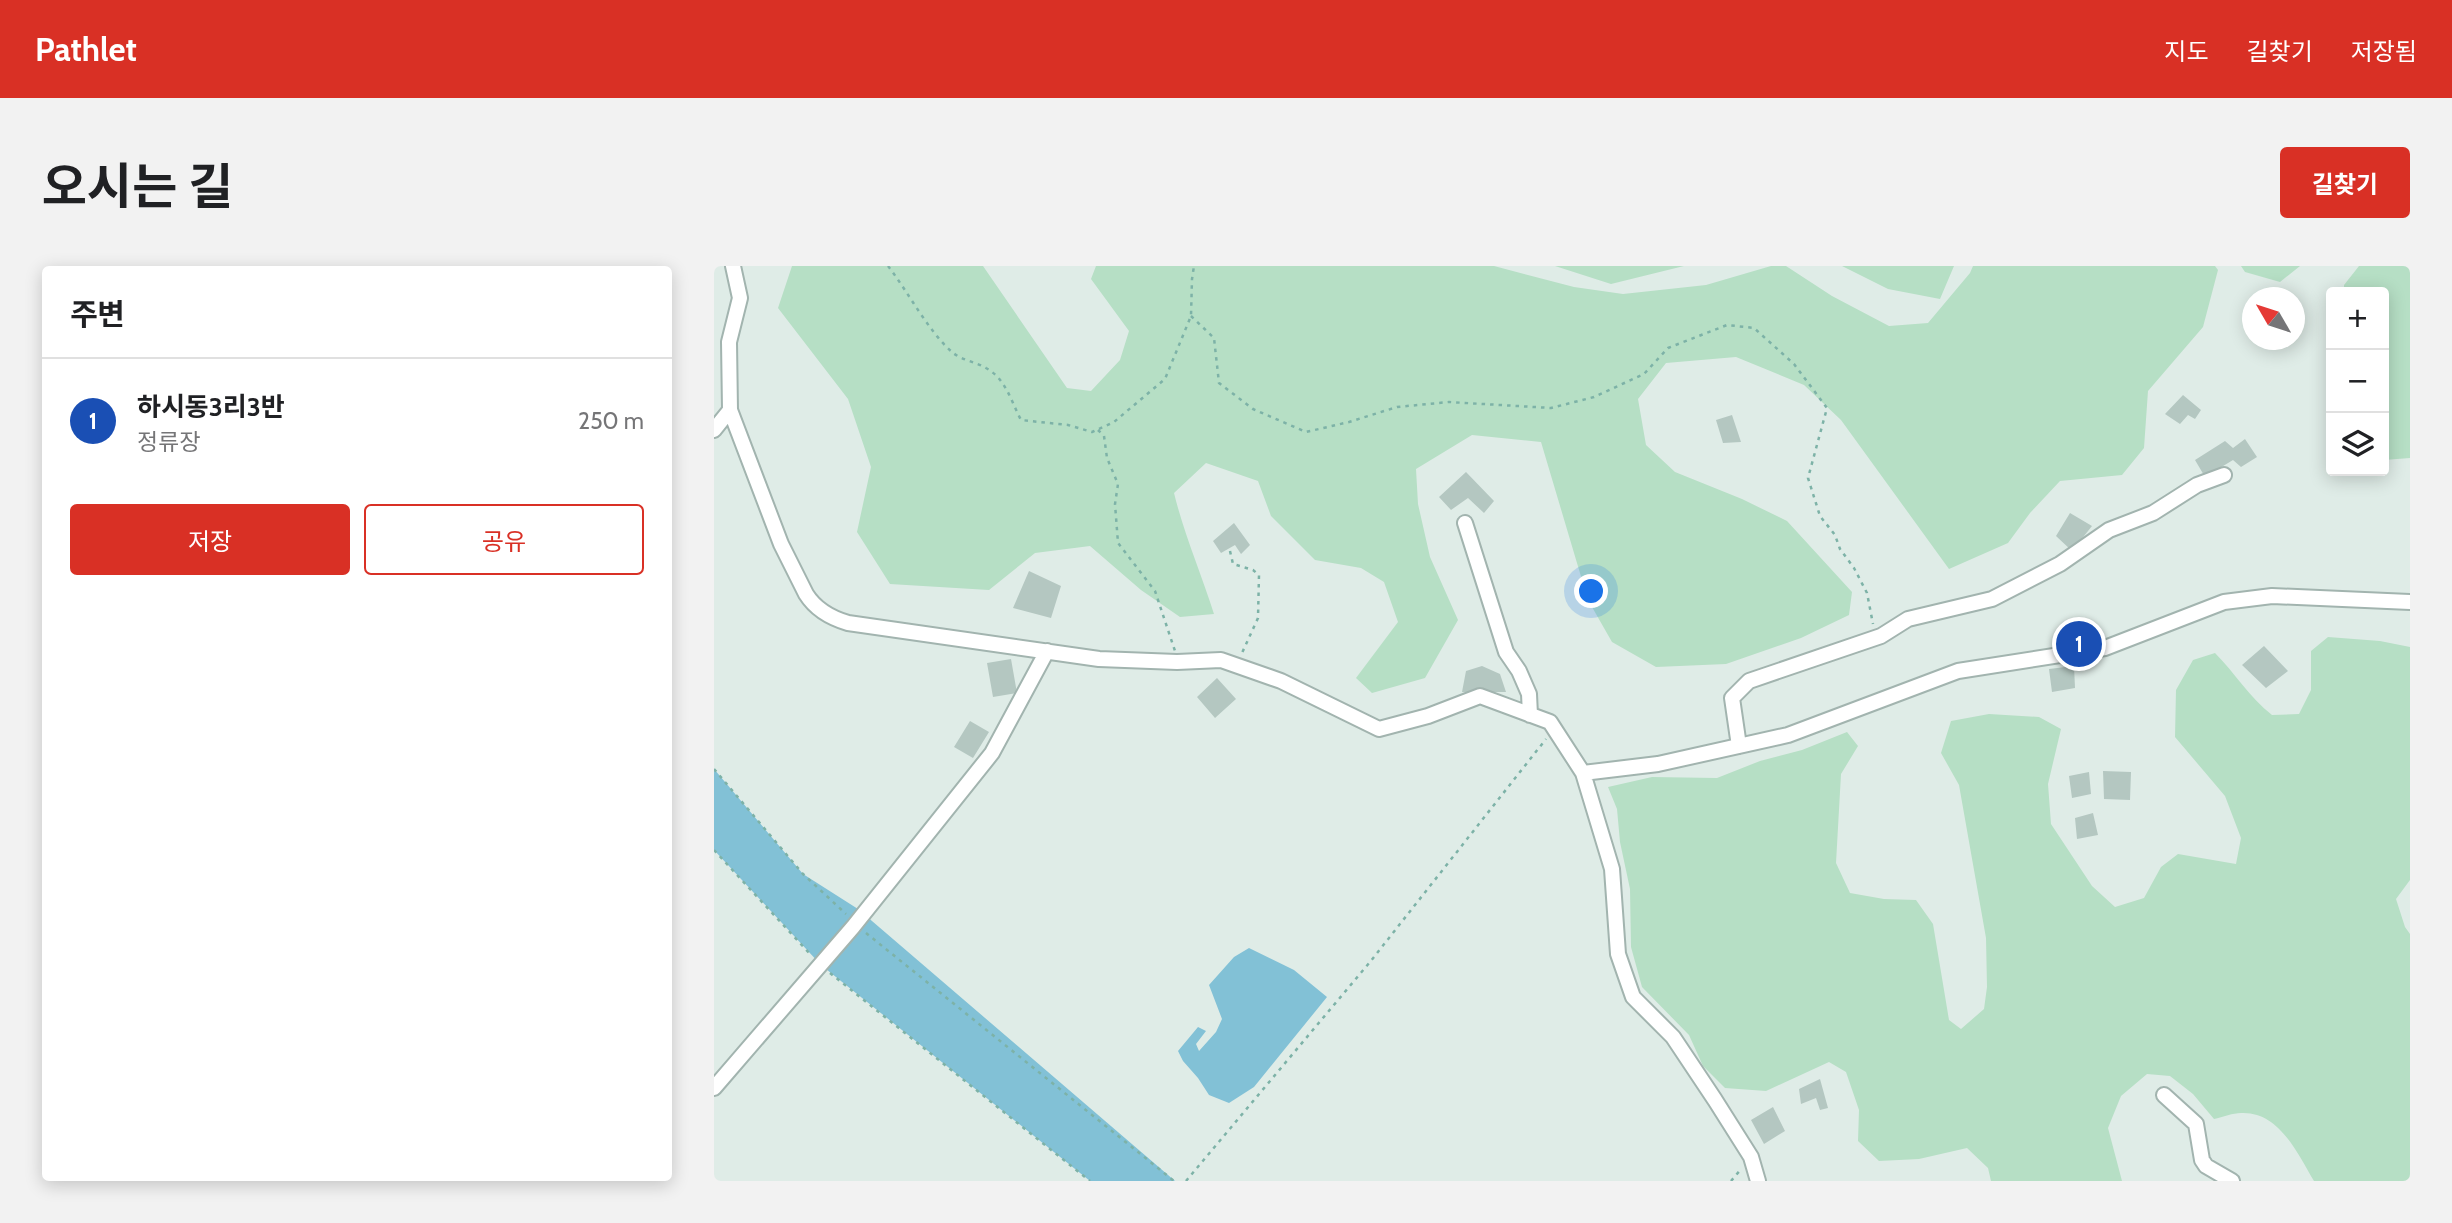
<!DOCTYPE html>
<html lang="ko">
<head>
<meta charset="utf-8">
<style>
	body { margin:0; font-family:Cabin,"Noto Sans KR",sans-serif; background:#f2f2f2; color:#202124 }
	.controls { position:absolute; right:21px; top:21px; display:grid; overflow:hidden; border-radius:7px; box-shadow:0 4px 18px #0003 }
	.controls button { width:63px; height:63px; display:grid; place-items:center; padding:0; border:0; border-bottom:2px solid #e0e0e0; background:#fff; color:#202124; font:35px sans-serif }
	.compass { position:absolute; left:1528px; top:21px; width:63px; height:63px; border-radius:50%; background:#fff; box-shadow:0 4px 18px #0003; rotate:309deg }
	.you { position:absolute; left:878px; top:326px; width:24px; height:24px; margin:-18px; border:5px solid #fff; border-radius:50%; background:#1a73e8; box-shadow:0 0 0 10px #1a73e833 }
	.badge { display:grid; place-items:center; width:46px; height:46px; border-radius:50%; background:#d93025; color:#fff; font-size:23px; font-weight:700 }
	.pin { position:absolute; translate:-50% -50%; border:4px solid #fff; box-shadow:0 2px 7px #0006 }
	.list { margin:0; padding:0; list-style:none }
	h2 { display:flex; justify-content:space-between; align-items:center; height:91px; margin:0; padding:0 28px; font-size:30px }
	h2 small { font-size:23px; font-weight:400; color:#757577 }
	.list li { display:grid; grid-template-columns:46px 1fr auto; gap:21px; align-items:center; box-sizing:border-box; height:126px; padding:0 28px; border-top:2px solid #e0e0e0 }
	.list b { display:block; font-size:26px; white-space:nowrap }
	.list p { margin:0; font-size:23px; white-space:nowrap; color:#757577 }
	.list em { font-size:23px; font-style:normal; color:#757577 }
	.actions { display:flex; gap:14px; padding:21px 28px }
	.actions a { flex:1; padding:16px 0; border:2px solid #d93025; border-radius:7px; text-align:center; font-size:24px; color:#d93025 }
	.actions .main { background:#d93025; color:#fff }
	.icon { flex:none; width:38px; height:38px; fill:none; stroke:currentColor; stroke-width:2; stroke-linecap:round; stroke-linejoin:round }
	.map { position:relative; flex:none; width:1696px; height:915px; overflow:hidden; border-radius:7px }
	header { display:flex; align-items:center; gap:42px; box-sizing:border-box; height:98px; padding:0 35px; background:#d93025; color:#fff }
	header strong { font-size:33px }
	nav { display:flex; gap:38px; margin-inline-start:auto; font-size:24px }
	.intro { display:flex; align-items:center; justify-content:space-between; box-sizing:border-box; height:168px; padding:0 42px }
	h1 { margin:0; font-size:49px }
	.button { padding:18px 32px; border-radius:7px; background:#d93025; color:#fff; font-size:24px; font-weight:700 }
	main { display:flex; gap:42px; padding:0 42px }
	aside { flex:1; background:#fff; border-radius:7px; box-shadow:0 4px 18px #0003 }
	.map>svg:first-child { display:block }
	.green { fill:#b6dfc5 }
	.water { fill:#82c1d6 }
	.building { fill:#b4c7c1 }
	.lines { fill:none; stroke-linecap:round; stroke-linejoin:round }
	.minor-casing { stroke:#a2b4af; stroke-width:18 }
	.path { stroke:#7db2a7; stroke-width:2.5; stroke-dasharray:3.5 5; stroke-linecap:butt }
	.minor { stroke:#fff; stroke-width:14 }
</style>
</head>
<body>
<header>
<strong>Pathlet</strong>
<nav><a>지도</a><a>길찾기</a><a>저장됨</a></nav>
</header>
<div class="intro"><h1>오시는 길</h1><a class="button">길찾기</a></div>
<main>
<aside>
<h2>주변<small></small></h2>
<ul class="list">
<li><span class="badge" style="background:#1a4fb4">1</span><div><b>하시동3리3반</b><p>정류장</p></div><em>250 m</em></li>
</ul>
<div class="actions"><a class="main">저장</a><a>공유</a></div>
</aside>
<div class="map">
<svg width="1696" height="915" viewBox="0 0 1696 915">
	<rect width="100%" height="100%" fill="#dfece7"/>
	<!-- green -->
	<path class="green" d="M78,0H269L353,122L377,125L406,94L415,65L377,13L382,0H780L860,21L909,28L992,19L1057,0H1072L1118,30L1175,60L1214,57L1256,7L1259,0H1501L1504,4L1489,61L1434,125L1430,182L1408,209L1346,215L1316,247L1294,277L1235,303L1127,154L1090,119L1022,91L952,97L924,133L932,179L961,206L1028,233L1073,255L1138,326L1135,349L1087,372L1012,398L942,401L898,376L874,334L827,176L758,169L702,203L704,238L716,291L744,354L711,412L658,427L642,412L684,356L670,316L647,302L601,294L557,250L544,215L492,197L460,227C470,268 487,307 500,348L466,351L427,324L376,280L321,287L275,324L176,318L143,266L157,201L134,133L64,42Z
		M841,0H970L897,18Z
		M1128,0H1240L1226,33L1174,23Z
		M1527,0H1586L1566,16L1531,6Z
		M1645,0H1696V192L1670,194V26H1630V19Z
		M1614,371L1666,375L1696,381V614L1682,633L1691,661L1696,668V915H1600C1584,888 1565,845 1527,847C1519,847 1509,851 1500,853L1479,828L1456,810L1433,808L1407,830L1394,862L1408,915H1277L1274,902L1253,882L1205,893L1165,895L1144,875L1145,844L1132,806L1115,796L1052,825L1011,822L989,800L975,769L928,721L917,681L916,623L906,576L903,543L894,521L938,511L1003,512L1046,495L1088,484L1133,466L1144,480L1127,508L1122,597L1136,627L1170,633L1202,634L1219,658L1235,754L1247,763L1270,743L1273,721L1272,672L1245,519L1227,487L1237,455L1275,448L1325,451L1347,463L1334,518L1337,558L1378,620L1401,641L1430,632L1447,601L1464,588L1522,598L1527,572L1511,530L1461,471L1462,424L1479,394L1501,387C1521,407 1535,431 1558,449L1585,448L1597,424V385Z"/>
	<!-- water -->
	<path class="water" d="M0,503L89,608L144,643L461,915H376L107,699L0,584Z
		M535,682L580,704L613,731L540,821L515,837L495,829L484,812L469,795L464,785L484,761L492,765L482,778L485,785L502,766L508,753L495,719L520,691Z"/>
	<!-- building -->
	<path class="building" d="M1469,129L1487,144L1481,153L1474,149L1466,158L1451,148Z
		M1018,149L1027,176L1009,177L1002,154Z
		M1531,173L1543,191L1527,201L1519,194L1491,211L1481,194L1511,175L1519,182Z
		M752,206L780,235L770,247L754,232L737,244L725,231Z
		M1356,247L1378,260L1358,285L1342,270Z
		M520,257L536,279L527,288L521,279L507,287L499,275Z
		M315,305L347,320L337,352L299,342Z
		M1550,380L1574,405L1552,422L1528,399Z
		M297,393L303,427L279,431L273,397Z
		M768,400L786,408L792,426H748L752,405Z
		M1360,400L1361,422L1338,426L1335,403Z
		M503,412L522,433L501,452L483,431Z
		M256,455L275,466L259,492L240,481Z
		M1389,505L1417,506L1416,534L1390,533Z
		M1375,506L1377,528L1358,532L1355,510Z
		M1379,547L1384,569L1363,573L1361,552Z
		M1106,813L1114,842L1106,844L1102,832L1087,838L1085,823Z
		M1059,841L1071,865L1050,878L1037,854Z"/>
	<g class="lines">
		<!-- minor casing -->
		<g class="minor-casing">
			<path id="minor" d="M19,0L26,32L15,76L16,144L67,278L92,328C102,344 117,352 134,357L385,393L463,396L507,394L567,415L665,463L714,450L766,430L836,456L869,507L898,603L904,688L919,731L959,771L1001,834L1037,891L1044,915
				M0,164L16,144
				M751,257L792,386L805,405L815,428L816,449
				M1025,480L1018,432L1035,415L1167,370L1194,353L1278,333L1346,298L1395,264L1439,247L1483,219L1510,209
				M869,507L944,498L1074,469L1244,405L1391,382L1510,336L1558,330L1696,336
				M0,822L139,661L278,487L333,385
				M1450,829L1482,858L1488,894L1492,900L1518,915"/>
		</g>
		<!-- path -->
		<path class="path" d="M174,0C195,27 214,65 238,86C247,94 262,96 272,102C292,113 297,135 307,154L354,159L378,166L400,156L451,113L477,50L478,13L480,0
			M477,50L500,72L505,117L539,143L592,166L635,156L683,141L735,136L837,142L880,131L930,108L954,82L1013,59L1040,62L1080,98L1113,142L1094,212L1106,250L1121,269L1126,283L1140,302L1153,327L1159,358
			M384,164L390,170L393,192L404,218L401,238L404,277L441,325L461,385
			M516,285L519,298L539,304L545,309L544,352L528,387
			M0,503L89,608L132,648
			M0,584L96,688
			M152,667L460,915
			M116,707L376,915
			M472,915L656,696L832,473
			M1017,915L1028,902"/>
		<!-- minor -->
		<use href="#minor" class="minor"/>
	</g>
</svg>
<div class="controls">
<button>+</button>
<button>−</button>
<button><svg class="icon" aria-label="layers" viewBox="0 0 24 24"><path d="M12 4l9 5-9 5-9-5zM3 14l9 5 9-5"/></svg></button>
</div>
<svg class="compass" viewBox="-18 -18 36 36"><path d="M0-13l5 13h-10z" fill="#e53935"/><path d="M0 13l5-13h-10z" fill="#757577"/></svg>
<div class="you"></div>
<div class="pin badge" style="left:1365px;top:378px;background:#1a4fb4">1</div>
</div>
</main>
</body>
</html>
